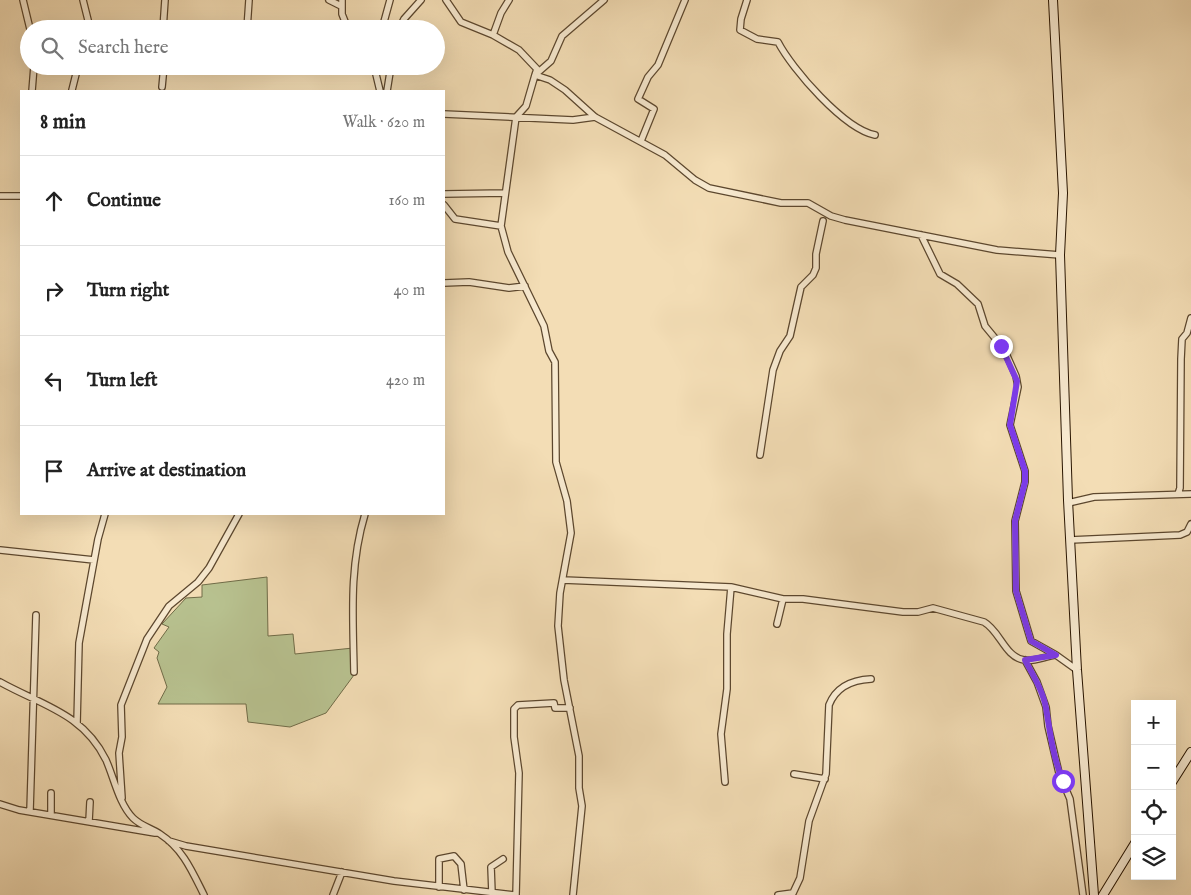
<!DOCTYPE html>
<html lang="en">
<head>
<meta charset="utf-8">
<style>
	body { margin:0; font-family:"IM FELL English",serif; background:#f6f6f6; color:#222 }
	.controls { position:absolute; right:15px; bottom:15px; display:grid; overflow:hidden; border-radius:0px; box-shadow:0 5px 20px #0002 }
	.controls button { width:45px; height:45px; display:grid; place-items:center; padding:0; border:0; border-bottom:1px solid #e0e0e0; background:#fff; color:#222; font:25px sans-serif }
	.stop { position:absolute; width:15px; height:15px; margin:-11px; border:4px solid #7c3aed; border-radius:50%; background:#fff }
	.stop.end { background:#7c3aed; border-color:#fff; box-shadow:0 1px 5px #0008 }
	.list { margin:0; padding:0; list-style:none }
	h2 { display:flex; justify-content:space-between; align-items:center; height:65px; margin:0; padding:0 20px; font-size:21px }
	h2 small { font-size:16px; font-weight:400; color:#767676 }
	.list li { display:grid; grid-template-columns:32px 1fr auto; gap:15px; align-items:center; box-sizing:border-box; height:90px; padding:0 20px; border-top:1px solid #e0e0e0 }
	.list b { display:block; font-size:19px; white-space:nowrap }
	.list em { font-size:16px; font-style:normal; color:#767676 }
	.icon { flex:none; width:28px; height:28px; fill:none; stroke:currentColor; stroke-width:2; stroke-linecap:round; stroke-linejoin:round }
	.map { position:relative; flex:none; width:1191px; height:895px; overflow:hidden }
	.search { position:absolute; background:#fff; box-shadow:0 5px 20px #0002; left:20px; top:20px; width:425px; height:55px; display:flex; align-items:center; gap:12px; box-sizing:border-box; padding:0 18px; border-radius:28px; color:#767676; font-size:19px }
	.panel { position:absolute; background:#fff; box-shadow:0 5px 20px #0002; left:20px; top:90px; width:425px; height:425px; border-radius:0px }
	.map>svg:first-child { display:block }
	.green { fill:#b8c290; stroke:#706c48 }
	.lines { fill:none; stroke-linecap:round; stroke-linejoin:round }
	.street-casing { stroke:#5c472e; stroke-width:8 }
	.secondary-casing { stroke:#291501; stroke-width:10 }
	.street { stroke:#f7e9cf; stroke-width:5.5 }
	.secondary { stroke:#f7e9cf; stroke-width:8 }
	.route { stroke:#7c3aed; stroke-width:6 }
</style>
</head>
<body>
<div class="map">
<svg width="1191" height="895" viewBox="0 0 1191 895">
	<rect width="100%" height="100%" fill="#f3ddb5"/>
	<filter id="stains"><feTurbulence type="fractalNoise" baseFrequency=".004" numOctaves="4"/><feColorMatrix values="0 0 0 0 .2 0 0 0 0 .09 0 0 0 0 .02 0 0 0 .5 -.17"/></filter>
	<radialGradient id="worn" r=".72"><stop offset=".6" stop-color="#630" stop-opacity="0"/><stop offset="1" stop-color="#630" stop-opacity=".3"/></radialGradient>
	<!-- green -->
	<path class="green" d="M267,577L268,636L293,634L295,654L353,648L354,675L326,713L290,727L248,722L246,704H158L167,687L157,658L159,652L154,648L169,627L162,624L186,598L202,597V585Z"/>
	<g class="lines">
		<!-- street casing -->
		<g class="street-casing">
			<path id="street" d="M23,0L30,29
				M83,0L89,24L87,29
				M329,0L341,6
				M342,0V14L348,29
				M446,0L461,22L493,35L519,50L537,69L535,75L550,80L565,90L595,117L665,155L695,180L709,188L781,203H808L831,216L845,220L997,250L1060,255
				M747,0L741,19L740,30L757,39L778,42C792,69 844,129 875,135
				M163,29L165,0
				M247,29L249,0
				M382,29L390,0
				M399,29L404,19L421,0
				M493,35L501,13L509,0
				M374,66L380,91
				M242,71L243,66
				M162,87L164,66
				M72,90L78,66
				M32,91L34,66
				M387,91L391,66
				M444,114L573,120L595,117
				M641,141L654,109L638,99L648,77L658,65L685,0
				M444,194L505,193
				M0,196H21
				M444,205L455,219L501,226L516,117L526,106L535,75L551,61L562,36L604,0
				M501,226L508,252L544,326L549,351L555,362L556,462L567,501L571,533L560,593L558,626L564,680L579,756V788L582,806L573,895
				M921,235L940,274L957,284L978,304L985,326L1004,349L1016,376L1018,387L1010,425L1025,471V482L1015,521L1016,591L1031,641L1056,655
				M444,283L469,282L509,288L525,286
				M760,455L773,370L780,351L790,336L801,287L813,275L816,268V254L823,221
				M1178,494L1180,488L1181,359L1182,339L1187,333L1191,318
				M1068,503L1094,497L1191,494
				M1070,540L1180,535L1187,532L1191,524
				M0,550L94,560
				M563,580L731,587L783,599L777,624
				M783,599H803L903,612H918L933,608L984,622C1000,631 1005,657 1024,660C1034,662 1046,656 1056,655L1077,670
				M1025,660L1037,682L1046,707L1048,726L1059,773L1070,799L1083,895
				M354,672C353,617 349,567 365,514
				M0,682C41,705 83,713 106,760C114,778 119,804 133,818C141,826 151,828 160,834C183,849 192,871 204,895
				M77,723L79,643L98,539L105,514
				M794,774L825,779
				M725,782L721,734L727,689V634L731,587
				M122,798L119,753L122,737L121,705L147,639L169,606L198,582L209,568L239,514
				M0,804L19,810L155,833
				M30,811L36,615
				M51,814V793
				M89,821L90,802
				M169,841L186,846L394,881L514,895
				M439,887V859L454,856L461,864L464,890
				M492,893L491,867L503,859
				M333,895L342,872
				M516,895L519,773L514,737V709L518,705L554,703L555,708H570
				M778,895L793,893L800,878L809,821L826,774L829,705C836,687 852,680 871,679"/>
		</g>
		<!-- secondary casing -->
		<g class="secondary-casing">
			<path id="secondary" d="M1053,0L1063,193L1060,255L1068,500L1077,670L1094,895
				M1172,782L1191,752
				M1103,895L1135,843"/>
		</g>
		<!-- street -->
		<use href="#street" class="street"/>
		<!-- secondary -->
		<use href="#secondary" class="secondary"/>
	</g>
	<g class="lines">
		<!-- route -->
		<path class="route" d="M1001,346L1017,381L1010,425L1025,471V482L1015,521L1016,591L1031,641L1056,655L1025,660C1033,675 1043,691 1046,708C1050,732 1053,758 1063,781"/>
	</g>
	<rect width="100%" height="100%" filter="url(#stains)"/>
	<rect width="100%" height="100%" fill="url(#worn)"/>
</svg>
<div class="controls">
<button>+</button>
<button>−</button>
<button><svg class="icon" aria-label="locate" viewBox="0 0 24 24"><circle cx="12" cy="12" r="6"/><path d="M12 2v4M12 18v4M2 12h4M18 12h4"/></svg></button>
<button><svg class="icon" aria-label="layers" viewBox="0 0 24 24"><path d="M12 4l9 5-9 5-9-5zM3 14l9 5 9-5"/></svg></button>
</div>
<div class="stop" style="left:1063px;top:781px"></div>
<div class="stop end" style="left:1001px;top:346px"></div>
<div class="search"><svg class="icon" aria-label="search" viewBox="0 0 24 24"><circle cx="10" cy="10" r="6"/><path d="M15 15l6 6"/></svg>Search here</div>
<section class="panel">
<h2>8 min<small>Walk · 620 m</small></h2>
<ul class="list">
<li><svg class="icon" aria-label="ahead" viewBox="0 0 24 24"><path d="M12 20V5M6 11l6-6 6 6"/></svg><div><b>Continue</b></div><em>160 m</em></li>
<li><svg class="icon" aria-label="right" viewBox="0 0 24 24"><path d="M7 20v-9h11M14 6l5 5-5 5"/></svg><div><b>Turn right</b></div><em>40 m</em></li>
<li><svg class="icon" aria-label="left" viewBox="0 0 24 24"><path d="M17 20v-9H6M10 6l-5 5 5 5"/></svg><div><b>Turn left</b></div><em>420 m</em></li>
<li><svg class="icon" aria-label="arrive" viewBox="0 0 24 24"><path d="M6 21V4h12l-3 4 3 4H6"/></svg><div><b>Arrive at destination</b></div></li>
</ul>
</section>
</div>
</body>
</html>
